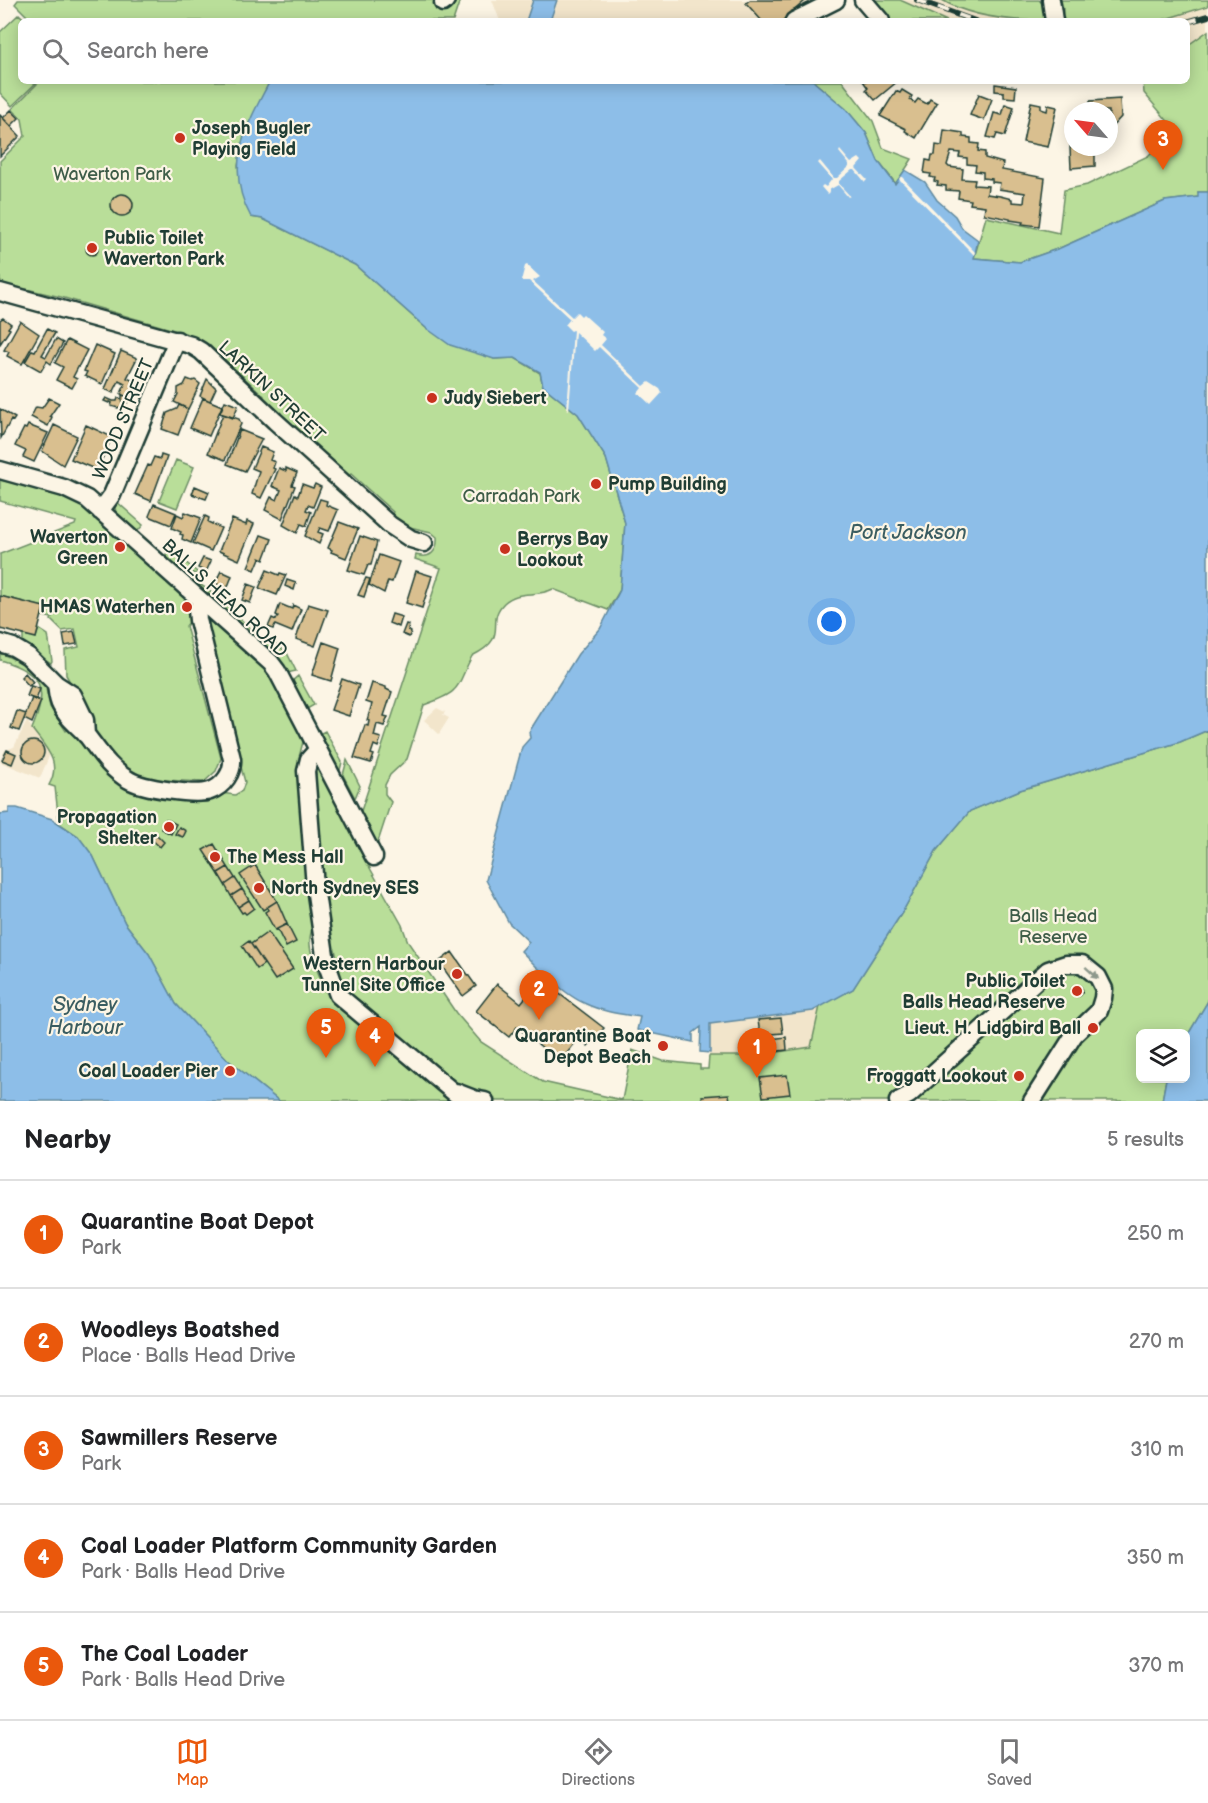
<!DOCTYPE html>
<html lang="en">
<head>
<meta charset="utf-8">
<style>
	body { margin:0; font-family:"Balsamiq Sans",sans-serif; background:#f2f2f2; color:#202124 }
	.controls { position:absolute; right:18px; bottom:18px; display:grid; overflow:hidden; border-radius:9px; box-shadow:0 3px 15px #0003 }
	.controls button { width:54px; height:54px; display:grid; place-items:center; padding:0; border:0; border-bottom:2px solid #e0e0e0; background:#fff; color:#202124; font:30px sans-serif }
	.compass { position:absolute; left:1064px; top:102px; width:54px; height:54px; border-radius:50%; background:#fff; box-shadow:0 3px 15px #0003; rotate:298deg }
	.you { position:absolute; left:832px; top:622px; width:21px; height:21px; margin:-15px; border:4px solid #fff; border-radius:50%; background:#1a73e8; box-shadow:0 0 0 9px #1a73e833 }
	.badge { display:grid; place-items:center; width:39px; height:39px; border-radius:50%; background:#ea580c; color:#fff; font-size:20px; font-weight:700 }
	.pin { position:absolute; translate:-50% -50px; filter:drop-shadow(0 2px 3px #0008) }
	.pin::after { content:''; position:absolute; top:32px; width:21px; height:18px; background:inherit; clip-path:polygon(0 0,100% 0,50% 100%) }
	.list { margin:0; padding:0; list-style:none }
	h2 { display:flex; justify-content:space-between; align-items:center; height:78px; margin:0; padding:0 24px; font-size:26px }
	h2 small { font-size:20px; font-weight:400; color:#757577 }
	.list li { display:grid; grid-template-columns:39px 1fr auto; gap:18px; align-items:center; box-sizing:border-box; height:108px; padding:0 24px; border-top:2px solid #e0e0e0 }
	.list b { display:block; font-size:22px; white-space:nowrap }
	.list p { margin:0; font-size:20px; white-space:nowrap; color:#757577 }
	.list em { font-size:20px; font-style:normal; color:#757577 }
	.icon { flex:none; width:33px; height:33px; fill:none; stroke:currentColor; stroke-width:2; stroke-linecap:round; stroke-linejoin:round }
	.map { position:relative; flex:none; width:1208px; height:1101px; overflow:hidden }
	.search { position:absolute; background:#fff; box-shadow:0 3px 15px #0003; left:18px; right:18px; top:18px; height:66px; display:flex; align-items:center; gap:15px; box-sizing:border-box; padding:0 21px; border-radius:9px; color:#757577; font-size:22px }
	.sheet { height:618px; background:#fff }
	nav { display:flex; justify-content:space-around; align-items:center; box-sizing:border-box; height:84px; border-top:2px solid #e0e0e0; background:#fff; font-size:16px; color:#757577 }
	nav a { display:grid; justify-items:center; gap:3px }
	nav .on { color:#ea580c }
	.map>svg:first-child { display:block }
	.built { fill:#f2e5cb }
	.green { fill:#b9de99; stroke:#6c8e66; stroke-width:1.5 }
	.water { fill:#8dbee8; stroke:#618aa0; stroke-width:1.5 }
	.pier { fill:#fcf5e5 }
	.building { fill:#d9bf8f; stroke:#1f3d34; stroke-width:1.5; fill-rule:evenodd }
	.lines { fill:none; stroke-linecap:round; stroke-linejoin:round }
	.minor-casing { stroke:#1f3d34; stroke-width:21 }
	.minor { stroke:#fcf5e5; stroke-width:16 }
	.rail-casing { stroke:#1f3d34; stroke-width:6 }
	.rail { stroke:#fcf5e5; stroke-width:4; stroke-dasharray:11; stroke-linecap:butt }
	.oneway { fill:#8e998c }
	.poi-dot { fill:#c8321e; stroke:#fcf5e5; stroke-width:2 }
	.labels { text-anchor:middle; stroke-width:4.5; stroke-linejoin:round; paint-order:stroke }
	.poi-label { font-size:18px; font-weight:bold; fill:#1f3d34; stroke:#fcf5e5; text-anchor:end }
	.park-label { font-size:18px; fill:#3e5d48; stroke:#fcf5e5 }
	.street-label { font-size:18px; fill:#1f3d34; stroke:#fcf5e5 }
	.water-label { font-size:20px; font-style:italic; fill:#3a5d61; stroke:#fcf5e5 }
</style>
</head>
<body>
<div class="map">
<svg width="1208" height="1101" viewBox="0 0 1208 1101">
	<rect width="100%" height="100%" fill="#fcf5e5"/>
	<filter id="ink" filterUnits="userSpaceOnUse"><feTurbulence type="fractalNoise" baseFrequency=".0167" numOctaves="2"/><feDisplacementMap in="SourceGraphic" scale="12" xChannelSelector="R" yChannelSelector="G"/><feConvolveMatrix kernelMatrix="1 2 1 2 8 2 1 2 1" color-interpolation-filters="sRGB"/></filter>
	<g filter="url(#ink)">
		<!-- built -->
		<path class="built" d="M492,0H533L526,21H500Z
			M557,0H811L785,21H550Z
			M900,0H942L953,5L1011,21H947Z
			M1208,6V31L1187,46V21H1159Z
			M437,708L445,712L443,715L449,718L439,734L424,720Z
			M27,721L50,754L40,778L0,762L5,750L14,747Z
			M820,1006L811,1047L752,1056H709L710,1024L813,1011Z"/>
		<!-- green -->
		<path class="green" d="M18,0H441L444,7L454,0H458L459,3L453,21H32L15,4Z
			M871,0H900L947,21H888Z
			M942,0H1039L1043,4L1046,21C1012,21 972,18 942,0Z
			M1061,0H1208V6L1159,21H1062L1063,8Z
			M19,14L26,21H21V81H38L12,106L0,93V32Z
			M1208,31V192H1198L1199,197L1165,201L1060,248L1020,262L974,258L986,217L1059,233L1064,190L1087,185L1148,156L1159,145L1171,125L1144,93L1143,81H1187V46Z
			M40,81H270L244,134L238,166L251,217L263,219L355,265L426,328L494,359L515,358L540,373L543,386L578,414L606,458L625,523L620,590L608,610L553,589C536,598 519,589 504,603C484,623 512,636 472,656C455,689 463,691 424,705L407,759L390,775L385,785V794L391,802L376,848L360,814L441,568L415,559L416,555C430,559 438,552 437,537L431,532L401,525L391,516L393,512L351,474L348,477L262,400L264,396L223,358L219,362L199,343L174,330L61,297L0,283V161L25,136L22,119L12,109Z
			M813,81H842L873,121L883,148L912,159L896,184L878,161L866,133L846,109Z
			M176,460L194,467L177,508L159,501Z
			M0,480L54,492L80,502L188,599L191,620L186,626L221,758L216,771L204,782L162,780L145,778L133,771L119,761L103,745L94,730L88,713L66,675L65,650L79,647L75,629L62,631L51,620L52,618L42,616L44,607L0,596V554L75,525L76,522L0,501Z
			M116,501L143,525L137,532C126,523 111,517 116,501Z
			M170,549L197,572L196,574C184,570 172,567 164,557Z
			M187,576L218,596L237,616L256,633L254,639L185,578Z
			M211,620L271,674L304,738L298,761L314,926C302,945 319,971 325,991L342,982L335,949L329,950L313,784L314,764H318L366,861L402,925L408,942L456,1013L481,1042L543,1082L622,1100L632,1050L663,1061L700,1065V1069H708L709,1056H752L811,1047L820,1006L853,989L903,911L936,851L970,811L1020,790L1180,742L1208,730V1001L1186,1038V1034H1140V1078L1166,1079L1162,1101H279L228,1060L176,1004L149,954L125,923L93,856L78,836L59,823L55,787L49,785C62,762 46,748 32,729C49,688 43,673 0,660V653L20,662L34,672L45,684L50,707L66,731L72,727L115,778L235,795L242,791L245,782L204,629Z
			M39,629L48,635L52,661L51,663L23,644V635L36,637Z
			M269,638L287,653L296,671L287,673L264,647Z
			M298,676L314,705L307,709L291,682Z
			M325,731L342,762L339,774L319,734Z
			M347,760L360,786L355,798L343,775Z"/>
		<!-- water -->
		<path class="water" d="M533,0H557L550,21H526Z
			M270,81H813L846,109L866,133L878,161L895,184L905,170L925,182L937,200L955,216L962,228L978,240L974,258L1020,262L1060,248L1165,201L1198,197V192H1208V730L1180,742L1020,790L970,811L936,851L903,911L853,989L813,1011L710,1024V1053L700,1052L701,1027L693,1033V1042L637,1030L640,1017C621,1014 603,1012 586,1004C566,996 536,967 521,951L529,942L509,923L486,880L522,747L530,738L529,732L578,654L600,629L620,590L625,523L606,458L578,414L543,386L540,372L515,358L494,359L450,345L426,328L355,265L263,219L251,217C223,167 246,126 270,81Z
			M9,808H17L52,819L78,836L93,856L125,923L149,954L176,1004L228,1060L279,1101H0V814L9,813Z
			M1208,1001V1101H1162L1166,1079L1186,1078V1038Z"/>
		<!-- pier -->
		<path class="pier" d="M840,150L851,163L859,158L862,161L856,168L867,180L865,182L855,170H852L839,181V184L850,196L848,197L838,185L829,190L830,193L828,195L821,187L823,185L826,187L832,179L818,163L820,161L834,178H837L849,167V164L839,152Z
			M901,176L975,252L974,255L899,179Z
			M527,265L540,277L533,281L572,317L577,312L581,316L583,314L603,332L601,335L606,339L601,345L644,386L649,382L660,389L662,393L651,405L638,393L642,388L599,347L595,351L575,332L569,410L567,409L573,330L571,331L565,325L570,319L529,281H521L525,266Z"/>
		<!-- building -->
		<path class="building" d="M750,0H806L782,21H762L746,3Z
			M863,81H898L875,100L866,90L868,88Z
			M995,84L1016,87L1015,98L1004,97V92L995,91Z
			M902,90L912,96L910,100L915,103L918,99L927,104L930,99L937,103L916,138L905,131L906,129L880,116L896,91L900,93Z
			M979,94L992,99L984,120L970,115Z
			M1120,99L1121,117L1109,130V111H1090V101Z
			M1031,102L1041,104V109L1047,111L1048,105L1057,107L1048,147L1023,142Z
			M1005,104L1014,107L1005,136L997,134L995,139L987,137L994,113L1002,115Z
			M11,110L19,118L11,126L3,118Z
			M0,115L20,136L0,156Z
			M1073,128V147H1095V166L1071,168L1070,148Z
			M944,130L963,133V137L971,138V143L979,144L978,151L985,152V158L1003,163L1002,170L1045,178L1039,226L1022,224L1023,222L1010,220V219L984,214L985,206L970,204L971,200L958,198L959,191L946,190V186L937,185L938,182L934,181L935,178L930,177L931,174L924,173L926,160L931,161L932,155H935L936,145L942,146ZM951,152L960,153L959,157L967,158V164L976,165L975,171L983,172V178L992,179V182L1000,183L999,189L1025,193L1024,203L1012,202V199L1000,196L987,194L988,186L974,185L975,180L962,179L963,169L949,167L947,165Z
			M111 205a11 11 0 1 1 22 0a11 11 0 1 1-22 0Z
			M86 249a6 6 0 1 1 12 0a6 6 0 1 1-12 0Z
			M3,318L11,324L8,328L10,329L0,344V320Z
			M20,321L39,334L22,364L7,356L9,352L4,350Z
			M47,329L55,333L42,355L46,357L56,339L63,343L51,364L47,361L41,371L25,362L32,350L35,351Z
			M67,340L87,350L73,377L77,379L72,388L56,380L63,367L55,363Z
			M95,345L115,354L102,384L85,376L87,372L84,371Z
			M121,351L137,358L127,378L138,383L131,399L121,394L125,384L119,381L113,393L105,389Z
			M187,379L192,381L195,380L200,384L188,409L174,402L178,394V388L184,385Z
			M207,379L216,388L210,401L200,396Z
			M122,395L130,398L127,403L122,401L125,403L122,409L111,406L112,403L110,402L109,403L104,401L106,398L113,401H117L118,398L122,399Z
			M49,398L59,403L50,416L52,417L48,426L31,417L36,407L42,408Z
			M203,398L222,406L209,436L190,428Z
			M225,401L238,406L233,418L220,413Z
			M179,405L188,409L178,435L162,429L167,413L177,409Z
			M0,409L15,418L13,421L11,420L1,438Z
			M223,414L239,419L241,424L225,460L208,453Z
			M28,425L48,433L34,462L23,457L26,451L15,446L24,428L26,429Z
			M54,425L77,436L63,465L42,451Z
			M86,425L112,437L97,470L71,459Z
			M240,430L262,439L245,471L227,464Z
			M261,447L273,452L270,460L275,462L273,468L275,469L261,498L252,494L259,471L252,468Z
			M161,455L167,457L151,501L135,494L148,465L150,466L154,457L160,459Z
			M279,468L286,471V468L297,473L292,485L295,486L282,519L265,510L271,497L277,500L281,490L272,486Z
			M302,484L313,488L315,484L321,487L313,507L308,505L306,510L311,512L306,526L301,524L297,533L283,525L295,494L298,496Z
			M195,486L209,492L206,499L192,494Z
			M320,499L327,501L326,505L338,510L329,531L320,528L318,532L323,534L319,544L305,536Z
			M154,504L176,513L171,525L149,516Z
			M185,512L201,518L191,543L182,539L183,535L180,534L181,532L172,528L177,514L183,517Z
			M205,516L209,518L208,522L221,528L211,551L193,543Z
			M232,519L246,525L247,521L254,524L239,560L219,551Z
			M339,522L358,529L346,558L331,552L332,550L328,548Z
			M261,535L272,539L264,560L260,558L255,570L248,567Z
			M360,536L377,542L371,565H368L364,575L348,570Z
			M379,555L399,562L392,582L388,581L384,593L369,585Z
			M203,558L211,561L206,572L198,568Z
			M267,570L279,575L280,573L286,575L277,595L259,588Z
			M221,571L232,576L227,589L215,583Z
			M416,571L432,576L422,608L406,603Z
			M366,578L370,579L364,597L358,595Z
			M287,580L296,583L294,590L285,586Z
			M248,584L256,587L250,603L242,600Z
			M0,596L44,607L36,638L0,629Z
			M280,604L292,609L293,605L301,609L292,632L275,625L273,629L268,627L272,618L276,620L278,616L276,615Z
			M308,604L328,610L315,646L296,639Z
			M392,614L402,617L399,627L389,623Z
			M406,624L409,625L408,630L411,632L409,637L402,634Z
			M74,632L77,644L65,646L63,634Z
			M323,642L340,648L331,681L312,675Z
			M25,673L33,682L29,686L21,677Z
			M342,679L359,685L349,716L331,710Z
			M372,683L386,687V689L392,692L384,716L388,717L384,726L377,724L374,736L381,738L378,747L374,745L371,754L374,755L371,763L354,758L365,725L368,726L369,721L367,720L372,704L366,702Z
			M31,686L40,689L36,700L27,696Z
			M32,698L41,701L32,723L24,719Z
			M17,711L26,714L19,731L11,728Z
			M22 752a11 11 0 1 1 22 0a11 11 0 1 1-22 0Z
			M7,750L16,754L12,764L2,760Z
			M166,819L176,824L171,834L161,829Z
			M179,827L186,831L183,837L175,834Z
			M156,834L164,842L160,847L151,839Z
			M214,844L228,867L218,873L203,850Z
			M255,865L277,901L263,910L240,875Z
			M228,867L235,878L225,885L218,873Z
			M235,878L242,889L231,896L225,885Z
			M242,889L249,900L238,907L231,896Z
			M249,900L254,908L246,914L244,912L242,913L238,907Z
			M277,901L287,924L275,930L265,912L268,910L267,907Z
			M287,924L296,942L286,947L277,929Z
			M268,932L293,969L275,980L251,944Z
			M249,941L264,964L257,969L242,946Z
			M452,952L476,986L463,996L439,962Z
			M540,979L604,1028L588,1046L579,1038L560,1062L517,1027L509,1037L476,1011L497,984L521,1003Z
			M1071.5 991a5.5 5.5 0 1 1 11 0a5.5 5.5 0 1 1-11 0Z
			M316,1017L324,1023L320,1029L312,1023Z
			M781,1018L783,1033L760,1035L758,1020Z
			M786,1037L787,1050L754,1054L753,1041Z
			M787,1075L790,1094L763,1097L760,1078Z
			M729,1094L730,1101H703L702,1096Z"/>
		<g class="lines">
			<!-- minor casing -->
			<g class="minor-casing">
				<path id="minor" d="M863,0L881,21
					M1051,0L1054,21
					M443,3L446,0
					M794,21L836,0
					M0,292L191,345L201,351L275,421L390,525L411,539L424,543
					M0,470L64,488L87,499L271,663L277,671L374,857
					M100,511L112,495L177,340
					M0,643L13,647L28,656L56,684L73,695L85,720L86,735
					M56,684C57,691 57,699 61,706C67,719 79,726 88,737C100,753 111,770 129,780C142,788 196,796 210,791C224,786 233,772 232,759L198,620L197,610L203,603
					M318,749L309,759L306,771L315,887L326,962L338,995L464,1101
					M456,1092L474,1099L485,1101
					M898,1101L909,1095L1048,970L1066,964H1082L1098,977L1104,989L1103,998L1099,1011L1074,1035L1032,1101"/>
			</g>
			<!-- minor -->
			<use href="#minor" class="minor"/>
			<!-- rail casing -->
			<g class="rail-casing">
				<path id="rail" d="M917,0L975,21
					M1187,22L1208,16"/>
			</g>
			<!-- rail -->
			<use href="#rail" class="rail"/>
		</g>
		<!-- one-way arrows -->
		<defs><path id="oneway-solid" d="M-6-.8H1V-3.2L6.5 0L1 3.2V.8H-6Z" transform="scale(1.5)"/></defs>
		<use class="oneway" href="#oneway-solid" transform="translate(1092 973) rotate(42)"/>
	</g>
	<!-- markers -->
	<g class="poi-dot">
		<circle cx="180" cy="138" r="6"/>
		<circle cx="92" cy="248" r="6"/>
		<circle cx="432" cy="398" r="6"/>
		<circle cx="596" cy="484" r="6"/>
		<circle cx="120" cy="547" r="6"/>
		<circle cx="505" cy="549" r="6"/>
		<circle cx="187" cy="607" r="6"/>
		<circle cx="169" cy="827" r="6"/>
		<circle cx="215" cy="857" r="6"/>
		<circle cx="259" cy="888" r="6"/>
		<circle cx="457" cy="974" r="6"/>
		<circle cx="1077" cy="991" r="6"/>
		<circle cx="1093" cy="1028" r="6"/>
		<circle cx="663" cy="1046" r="6"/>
		<circle cx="230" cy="1071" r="6"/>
		<circle cx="1019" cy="1076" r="6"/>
	</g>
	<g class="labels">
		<!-- poi labels -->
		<g class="poi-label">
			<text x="192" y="134" text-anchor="start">Joseph Bugler<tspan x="192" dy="21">Playing Field</tspan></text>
			<text x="104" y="244" text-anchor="start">Public Toilet<tspan x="104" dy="21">Waverton Park</tspan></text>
			<text x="444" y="404" text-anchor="start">Judy Siebert</text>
			<text x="608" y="490" text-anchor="start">Pump Building</text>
			<text x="108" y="543">Waverton<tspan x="108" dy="21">Green</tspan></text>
			<text x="517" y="545" text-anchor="start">Berrys Bay<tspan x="517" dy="21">Lookout</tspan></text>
			<text x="175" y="613">HMAS Waterhen</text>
			<text x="157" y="823">Propagation<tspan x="157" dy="21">Shelter</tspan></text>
			<text x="227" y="863" text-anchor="start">The Mess Hall</text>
			<text x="271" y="894" text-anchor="start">North Sydney SES</text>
			<text x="445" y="970">Western Harbour<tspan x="445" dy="21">Tunnel Site Office</tspan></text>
			<text x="1065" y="987">Public Toilet<tspan x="1065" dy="21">Balls Head Reserve</tspan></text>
			<text x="1081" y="1034">Lieut. H. Lidgbird Ball</text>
			<text x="651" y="1042">Quarantine Boat<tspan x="651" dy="21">Depot Beach</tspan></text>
			<text x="218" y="1077">Coal Loader Pier</text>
			<text x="1007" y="1082">Froggatt Lookout</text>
		</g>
		<!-- park labels -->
		<g class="park-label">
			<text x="112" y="180">Waverton Park</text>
			<text x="521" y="502">Carradah Park</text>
			<text x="1053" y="922">Balls Head<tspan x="1053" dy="21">Reserve</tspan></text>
		</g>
		<!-- street labels -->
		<g class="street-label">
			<text transform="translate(272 391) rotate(43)" y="6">LARKIN STREET</text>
			<text transform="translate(123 419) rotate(-67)" y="6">WOOD STREET</text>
			<text transform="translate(225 598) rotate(43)" y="6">BALLS HEAD ROAD</text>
		</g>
		<!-- water labels -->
		<g class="water-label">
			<text x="908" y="539">Port Jackson</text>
			<text x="85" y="1011">Sydney<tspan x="85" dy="23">Harbour</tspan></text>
		</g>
	</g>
</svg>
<div class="controls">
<button><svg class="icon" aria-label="layers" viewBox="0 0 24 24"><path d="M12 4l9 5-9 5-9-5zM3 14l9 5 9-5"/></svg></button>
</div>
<svg class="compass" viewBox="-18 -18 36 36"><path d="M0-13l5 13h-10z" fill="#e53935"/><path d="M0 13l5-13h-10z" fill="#757577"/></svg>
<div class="you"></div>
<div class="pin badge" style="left:757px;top:1078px">1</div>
<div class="pin badge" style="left:539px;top:1020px">2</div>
<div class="pin badge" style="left:1163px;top:170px">3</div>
<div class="pin badge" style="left:375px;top:1067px">4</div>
<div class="pin badge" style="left:326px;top:1058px">5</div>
<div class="search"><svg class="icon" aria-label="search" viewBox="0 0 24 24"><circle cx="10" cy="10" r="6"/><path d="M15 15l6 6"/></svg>Search here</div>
</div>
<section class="sheet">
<h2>Nearby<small>5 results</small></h2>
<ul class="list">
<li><span class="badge">1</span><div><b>Quarantine Boat Depot</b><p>Park</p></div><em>250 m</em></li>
<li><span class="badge">2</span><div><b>Woodleys Boatshed</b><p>Place · Balls Head Drive</p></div><em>270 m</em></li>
<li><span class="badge">3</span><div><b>Sawmillers Reserve</b><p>Park</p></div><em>310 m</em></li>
<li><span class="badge">4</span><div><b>Coal Loader Platform Community Garden</b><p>Park · Balls Head Drive</p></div><em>350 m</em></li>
<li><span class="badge">5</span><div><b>The Coal Loader</b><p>Park · Balls Head Drive</p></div><em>370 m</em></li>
</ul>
</section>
<nav>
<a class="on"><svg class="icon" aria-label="map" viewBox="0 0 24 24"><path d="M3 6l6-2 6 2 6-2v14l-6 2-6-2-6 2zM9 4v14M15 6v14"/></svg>Map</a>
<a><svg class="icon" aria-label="directions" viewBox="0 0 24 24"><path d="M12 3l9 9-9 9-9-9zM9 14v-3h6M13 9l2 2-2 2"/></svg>Directions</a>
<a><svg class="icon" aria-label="saved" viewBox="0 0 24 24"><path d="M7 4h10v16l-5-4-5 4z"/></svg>Saved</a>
</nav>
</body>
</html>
